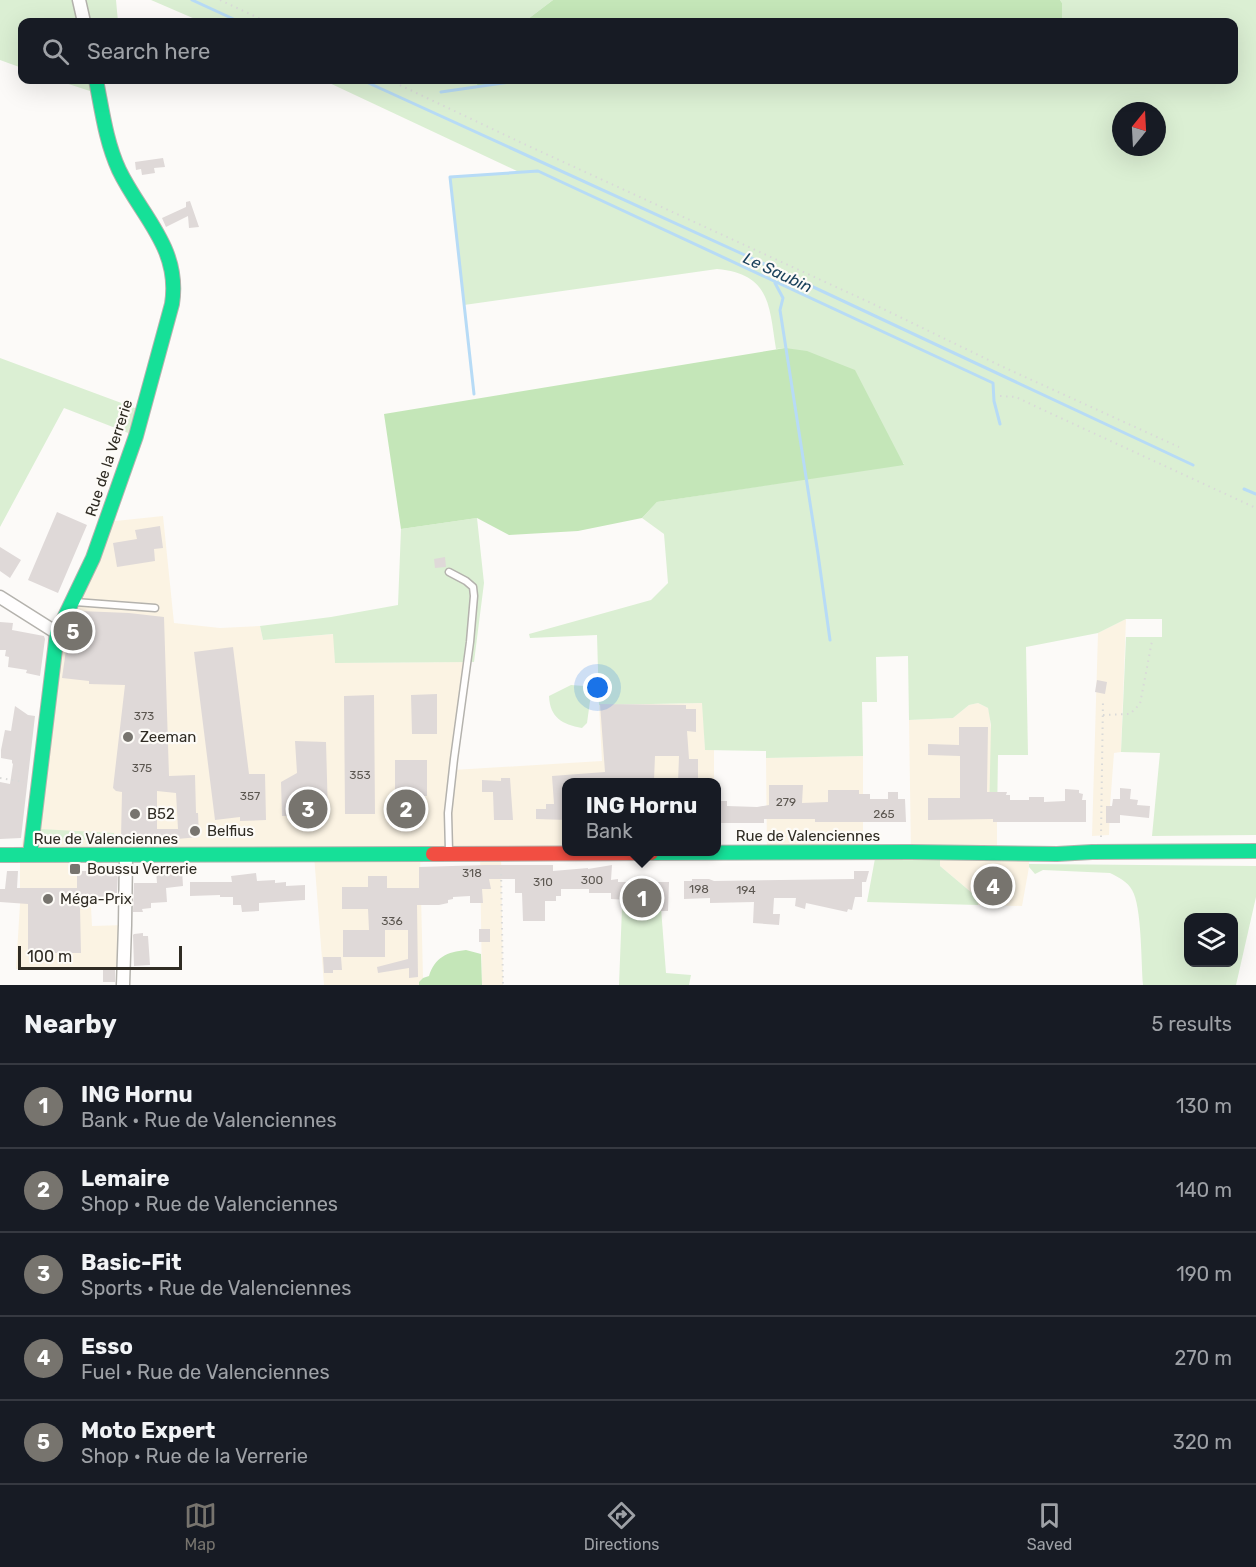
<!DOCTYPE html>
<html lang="en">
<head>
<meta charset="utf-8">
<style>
	body { margin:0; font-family:Rubik,sans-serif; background:#20242c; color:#f1f3f6 }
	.controls { position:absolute; right:18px; bottom:18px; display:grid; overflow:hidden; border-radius:12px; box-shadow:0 6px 24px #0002 }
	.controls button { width:54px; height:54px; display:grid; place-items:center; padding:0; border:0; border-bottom:2px solid #363941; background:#171b24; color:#f1f3f6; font:30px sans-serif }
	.compass { position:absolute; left:1112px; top:102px; width:54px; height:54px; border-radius:50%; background:#171b24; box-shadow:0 6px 24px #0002; rotate:18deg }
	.scale { position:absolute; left:18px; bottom:15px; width:164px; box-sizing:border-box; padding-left:6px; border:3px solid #302c24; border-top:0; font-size:16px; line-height:21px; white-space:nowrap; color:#302c24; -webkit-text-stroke:4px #fdfbf7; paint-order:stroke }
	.you { position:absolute; left:598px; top:688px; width:21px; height:21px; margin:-15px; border:4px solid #fff; border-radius:50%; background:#1a73e8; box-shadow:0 0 0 9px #1a73e833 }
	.badge { display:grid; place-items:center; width:39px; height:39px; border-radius:50%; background:#77746e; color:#fff; font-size:20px; font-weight:700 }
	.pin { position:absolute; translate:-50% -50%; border:3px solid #fff; box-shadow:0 2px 6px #0006 }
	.popup { position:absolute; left:562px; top:778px; width:159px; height:78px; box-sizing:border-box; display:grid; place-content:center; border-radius:12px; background:#171b24; filter:drop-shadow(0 2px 4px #0005); font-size:20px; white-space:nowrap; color:#9ea1a6 }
	.popup b { font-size:22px; color:#f1f3f6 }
	.popup::after { content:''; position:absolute; left:50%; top:100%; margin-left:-12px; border:12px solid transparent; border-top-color:#171b24 }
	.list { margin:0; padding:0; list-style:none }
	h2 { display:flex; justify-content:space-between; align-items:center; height:78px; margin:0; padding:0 24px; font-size:26px }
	h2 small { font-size:20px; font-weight:400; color:#9ea1a6 }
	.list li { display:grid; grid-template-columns:39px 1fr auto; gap:18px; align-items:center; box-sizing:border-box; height:84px; padding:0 24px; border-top:2px solid #363941 }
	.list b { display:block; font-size:22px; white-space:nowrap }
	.list p { margin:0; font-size:20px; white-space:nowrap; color:#9ea1a6 }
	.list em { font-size:20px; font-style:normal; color:#9ea1a6 }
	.icon { flex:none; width:33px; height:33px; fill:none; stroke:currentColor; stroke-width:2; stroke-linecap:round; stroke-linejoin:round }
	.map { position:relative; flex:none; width:1256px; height:985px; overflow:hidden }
	.search { position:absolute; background:#171b24; box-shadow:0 6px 24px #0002; left:18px; right:18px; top:18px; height:66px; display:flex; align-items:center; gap:15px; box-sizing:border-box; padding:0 21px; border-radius:12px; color:#9ea1a6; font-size:22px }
	.sheet { height:498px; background:#171b24 }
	nav { display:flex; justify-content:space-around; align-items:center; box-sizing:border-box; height:84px; border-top:2px solid #363941; background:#171b24; font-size:16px; color:#9ea1a6 }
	nav a { display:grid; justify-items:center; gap:3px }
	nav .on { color:#77746e }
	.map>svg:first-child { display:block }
	.built { fill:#fbf3e3 }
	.green { fill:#dbefd3; fill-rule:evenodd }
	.forest { fill:#c4e6b8 }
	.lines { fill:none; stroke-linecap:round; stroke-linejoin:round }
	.stream { stroke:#b7dbf6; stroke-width:3 }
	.building { fill:#dfd9d8; fill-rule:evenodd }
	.lane-casing { stroke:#b4b2ad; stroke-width:9 }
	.street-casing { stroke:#b4b2ad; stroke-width:15 }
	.fast-casing { stroke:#b4b2ad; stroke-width:16 }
	.jam-casing { stroke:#b4b2ad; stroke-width:16 }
	.path { stroke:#d9d9d8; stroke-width:2; stroke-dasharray:1.5 4.5; stroke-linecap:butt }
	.lane { stroke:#fffefe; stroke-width:6 }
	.street { stroke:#fffefe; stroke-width:12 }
	.fast { stroke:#16e098; stroke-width:14 }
	.jam { stroke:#f24e42; stroke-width:14 }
	.poi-dot { fill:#77746e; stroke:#fdfbf7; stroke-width:2 }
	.labels { text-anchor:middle; stroke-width:4.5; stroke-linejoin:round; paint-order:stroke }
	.number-label { font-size:12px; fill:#5c5751 }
	.street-label { font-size:15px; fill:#302c24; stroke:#fdfbf7 }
	.poi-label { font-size:15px; fill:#302c24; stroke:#fdfbf7; text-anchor:start }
	.water-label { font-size:16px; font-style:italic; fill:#1b425c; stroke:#fdfbf7 }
</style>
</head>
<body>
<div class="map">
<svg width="1256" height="985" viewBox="0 0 1256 985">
	<rect width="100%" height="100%" fill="#fcfaf8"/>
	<!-- built -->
	<path class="built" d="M163,516L174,623L220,628L260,626L263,640L334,634L335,663L467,662L453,770L602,761L599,705L703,703L705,750H714V782H567V852L501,854L503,985H482L480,854H420L423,978L419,982V985H324L314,855H80V906L91,907L92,926L125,925L124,968L16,969L20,904V855L52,667L106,522Z
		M1126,619L1121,752L1114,753L1110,806L1109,835L1092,836L1098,633Z
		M978,703L988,708L990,716L997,818V852H1029V867L1022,906L978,905V898L940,866L911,852L909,720L953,718L969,705Z
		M863,756V853H767L766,758Z"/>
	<!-- green -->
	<path class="green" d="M0,0H116L118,22H22V68L0,60Z
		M151,0H553L524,22H202Z
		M1060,0H1256V835L1152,836L1160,753L1121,752L1126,637H1162V619H1126L1098,633L1026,647L1028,755H998L997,818H989L991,725L988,708L978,703L969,705L953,718L909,720L908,656L876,657L877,702H862L863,756L766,758V751L705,750L702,703L599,705L597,635L530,638L529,634L651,600L668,583L664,534L642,518L657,502L904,464L786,348L776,349C769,306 771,274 717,269L464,305L450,177L519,172L323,80H474L478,86L523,80H1234V22H1062V3ZM1121,111H1157V147H1121Z
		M56,80H96L90,91Z
		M0,358L143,411L136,436L64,408L0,527Z
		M477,518L484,583L474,662L335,663L333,634L263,640L260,626L331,617L398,605L401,529Z
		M571,685L584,686L591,694L587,723L582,728C562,724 550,718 549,696Z
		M40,829L114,833V839L40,841Z
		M940,852V866L978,898V905L867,902L876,853Z
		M1029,864L1256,866V897L1236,985H1143C1141,963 1142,906 1132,890C1128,882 1118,877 1110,873L1043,870L1035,874L1029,867ZM1188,918H1234V963H1188Z
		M623,882H628V911L656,910V882H659L666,973L691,975L689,985H619Z"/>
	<!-- forest -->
	<path class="forest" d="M553,0H1060L1062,3V22H524Z
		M474,80H523L478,86Z
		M785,348L807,351L855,370L904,465L657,502L642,518L578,531L509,535L477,518L401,529L384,414Z
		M466,950L481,954L482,985H419V982L423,978L429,976C435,957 447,952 466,950Z"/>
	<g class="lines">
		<!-- stream -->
		<path class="stream" d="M192,0L240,22
			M362,80L747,256L1193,465
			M441,92L523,80
			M775,283L783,298L780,310L818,554L830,640
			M474,394L450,177L538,171L993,383L994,401L1000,424
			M1244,489L1256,494"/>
	</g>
	<!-- building -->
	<path class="building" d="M163,158L165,167L154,168L155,173L142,175L141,169L136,170L135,162Z
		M190,201L199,227L189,228L188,216L166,227L162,218L186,207V202Z
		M57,512L87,525L58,593L28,580Z
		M160,526L163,548L154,549L155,561L117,567L113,543L137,539L135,530Z
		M0,547L21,560L10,578L0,571Z
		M445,557L446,567L435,568L434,559Z
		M80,611L129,613L164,617L169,776L195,775L196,813H198L199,837L177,839L121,838L122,792L116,791L113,788L125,685L89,684V681L62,678L68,636ZM157,791L176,793L178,829H157Z
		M0,622L13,623L12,630L44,636L45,639L40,676L26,673L27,670L8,667L9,657L5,656L6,650H0Z
		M233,647L249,774H265L266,820L240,821V817L215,820L194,652Z
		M1097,680L1107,682L1105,694L1095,692Z
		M437,694V734H412L411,695Z
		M374,695L375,814H345L344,696Z
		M600,704L686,705V709H696V732L687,731L689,759H698V783H678L679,756H655L654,780L629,781V783H567V820L536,819V809H546V804H554L552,776L605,772Z
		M15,706L28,715L35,716L21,838L0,839V782L10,784L13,764L12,763V760L1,758V750L5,730L11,731Z
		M959,727H988L987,792H1007L1006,795H1010V800H1029V797H1044V802L1065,801V789L1079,790V793L1083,794L1082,800H1086V822H993V819L928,820V798H960V756L928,755V744L959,745Z
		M295,741L326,742L328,815L282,816L281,782L297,773Z
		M395,760H427V796H405L416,807L407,816H398L395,813Z
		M501,778H510L513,820H494L493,792H482V780L501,781Z
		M769,785H803L802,803L828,802V790H859V794H870V799H888V792H898V799H905L906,822H815V819H764V823H717L718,801H727V806L757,807L769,805Z
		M1120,788L1131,789L1130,799L1138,800L1137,805L1150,806L1149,818L1120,815V823H1106V806H1112L1113,799H1120Z
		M485,865H553V871L588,868V869L612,865L611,880L618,879V882H669L668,911H628V900L611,899V893H589V889H561V896H556V901H545V921H523L522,893H515V879H489L491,889H482L483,903H470V896L453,897V899L448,900V903L439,905H417L418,977L409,978V968L378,973L377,967L408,959V930H385V957H343V930H369L368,909H342V887H368V876H387V888H419V867Z
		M156,870H182L183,886L166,888L167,902L151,903V908L142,909L143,912H133L134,883H157Z
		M7,871H18L17,888H77V873L80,871H118L117,893H115V898L88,899V907H80L81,953H28V904L0,902V889H5Z
		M854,871H869L866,882H862V897H855L852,910L848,909L847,912L806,903L805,909L795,906L796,898H774L773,914H780L779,925L753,923L754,902L710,903V898L684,899V881H692V879H709L714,881L854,879Z
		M256,873L257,881L275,880V883L286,882V886L305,885V900L259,903V911L242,912L241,905H233V897H220V895L190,896V882H232L231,876Z
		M984,875H1001V902H985Z
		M479,929H490V942H479Z
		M143,933V936H148L150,965L134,966L133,935L134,934Z
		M323,957H341L342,970H333V973H324Z
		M103,969H115V982H103Z"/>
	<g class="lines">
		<!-- lane casing -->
		<g class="lane-casing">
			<path id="lane" d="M75,602L155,608
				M449,851L448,813L454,759L470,642L474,596L473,587L466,581L449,572"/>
		</g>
		<!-- street casing -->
		<g class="street-casing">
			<path id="street" d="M79,0L84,22
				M0,597L57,633
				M123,985L125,925L126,855"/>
		</g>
		<!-- fast casing -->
		<g class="fast-casing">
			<path id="fast" d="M651,853L911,852L1057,854L1092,852L1256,851
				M0,855L433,854
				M30,855L57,633L93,558L136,436L172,304C181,248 141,216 119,170C106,142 102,110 96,80"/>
		</g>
		<!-- jam casing -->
		<g class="jam-casing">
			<path id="jam" d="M433,854L651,853"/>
		</g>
		<!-- path -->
		<path class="path" d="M220,0L267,22
			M389,80L522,143L871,303L1001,366L1179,447
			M1000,396L1016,397L1039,408L1256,508
			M1103,715L1130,714L1140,704L1152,641
			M0,778L24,782
			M1101,837L1103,699
			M501,868L503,985"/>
		<!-- lane -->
		<use href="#lane" class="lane"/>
		<!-- street -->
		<use href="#street" class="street"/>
		<!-- fast -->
		<use href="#fast" class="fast"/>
		<!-- jam -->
		<use href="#jam" class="jam"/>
	</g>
	<!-- markers -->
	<g class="poi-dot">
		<circle cx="128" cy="737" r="6"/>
		<circle cx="135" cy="814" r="6"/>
		<circle cx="195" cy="831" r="6"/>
		<rect x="69" y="863" width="12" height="12" rx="3"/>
		<circle cx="48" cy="899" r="6"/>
	</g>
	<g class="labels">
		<!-- number labels -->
		<g class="number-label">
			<text x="144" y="720">373</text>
			<text x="142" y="772">375</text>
			<text x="360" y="779">353</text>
			<text x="250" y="800">357</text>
			<text x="786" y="806">279</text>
			<text x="884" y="818">265</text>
			<text x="472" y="877">318</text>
			<text x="592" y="884">300</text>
			<text x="543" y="886">310</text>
			<text x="699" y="893">198</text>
			<text x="746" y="894">194</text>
			<text x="392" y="925">336</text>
		</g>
		<!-- street labels -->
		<g class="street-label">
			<text transform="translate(109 458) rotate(-72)" y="5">Rue de la Verrerie</text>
			<text x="808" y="841">Rue de Valenciennes</text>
			<text x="106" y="844">Rue de Valenciennes</text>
		</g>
		<!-- poi labels -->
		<g class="poi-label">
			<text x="140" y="742">Zeeman</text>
			<text x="147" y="819">B52</text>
			<text x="207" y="836">Belfius</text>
			<text x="87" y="874">Boussu Verrerie</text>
			<text x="60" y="904">Méga-Prix</text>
		</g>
		<!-- water labels -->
		<g class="water-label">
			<text transform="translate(778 272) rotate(25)" y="6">Le Saubin</text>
		</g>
	</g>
</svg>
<div class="controls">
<button><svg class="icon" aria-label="layers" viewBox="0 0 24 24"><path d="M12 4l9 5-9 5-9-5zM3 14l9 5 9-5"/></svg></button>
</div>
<svg class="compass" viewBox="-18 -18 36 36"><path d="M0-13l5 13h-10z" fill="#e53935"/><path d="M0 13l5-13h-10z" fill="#9ea1a6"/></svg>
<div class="scale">100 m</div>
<div class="you"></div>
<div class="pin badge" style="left:642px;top:898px">1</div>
<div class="popup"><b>ING Hornu</b>Bank</div>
<div class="pin badge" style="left:406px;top:809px">2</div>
<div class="pin badge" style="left:308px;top:809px">3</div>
<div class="pin badge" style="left:993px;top:886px">4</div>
<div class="pin badge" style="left:73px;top:631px">5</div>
<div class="search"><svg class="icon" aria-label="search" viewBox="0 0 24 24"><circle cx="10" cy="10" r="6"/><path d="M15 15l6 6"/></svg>Search here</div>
</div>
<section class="sheet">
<h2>Nearby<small>5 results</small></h2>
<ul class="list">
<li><span class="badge">1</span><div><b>ING Hornu</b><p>Bank · Rue de Valenciennes</p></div><em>130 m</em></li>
<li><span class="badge">2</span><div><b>Lemaire</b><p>Shop · Rue de Valenciennes</p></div><em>140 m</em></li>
<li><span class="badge">3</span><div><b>Basic-Fit</b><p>Sports · Rue de Valenciennes</p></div><em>190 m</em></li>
<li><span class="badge">4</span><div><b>Esso</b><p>Fuel · Rue de Valenciennes</p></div><em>270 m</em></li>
<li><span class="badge">5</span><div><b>Moto Expert</b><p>Shop · Rue de la Verrerie</p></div><em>320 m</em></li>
</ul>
</section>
<nav>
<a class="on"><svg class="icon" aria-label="map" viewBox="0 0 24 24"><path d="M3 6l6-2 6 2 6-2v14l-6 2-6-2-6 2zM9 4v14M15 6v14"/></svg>Map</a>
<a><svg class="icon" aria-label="directions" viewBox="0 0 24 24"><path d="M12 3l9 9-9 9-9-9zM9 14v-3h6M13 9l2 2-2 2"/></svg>Directions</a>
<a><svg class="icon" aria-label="saved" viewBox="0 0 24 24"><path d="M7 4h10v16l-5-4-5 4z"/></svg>Saved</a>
</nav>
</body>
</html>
